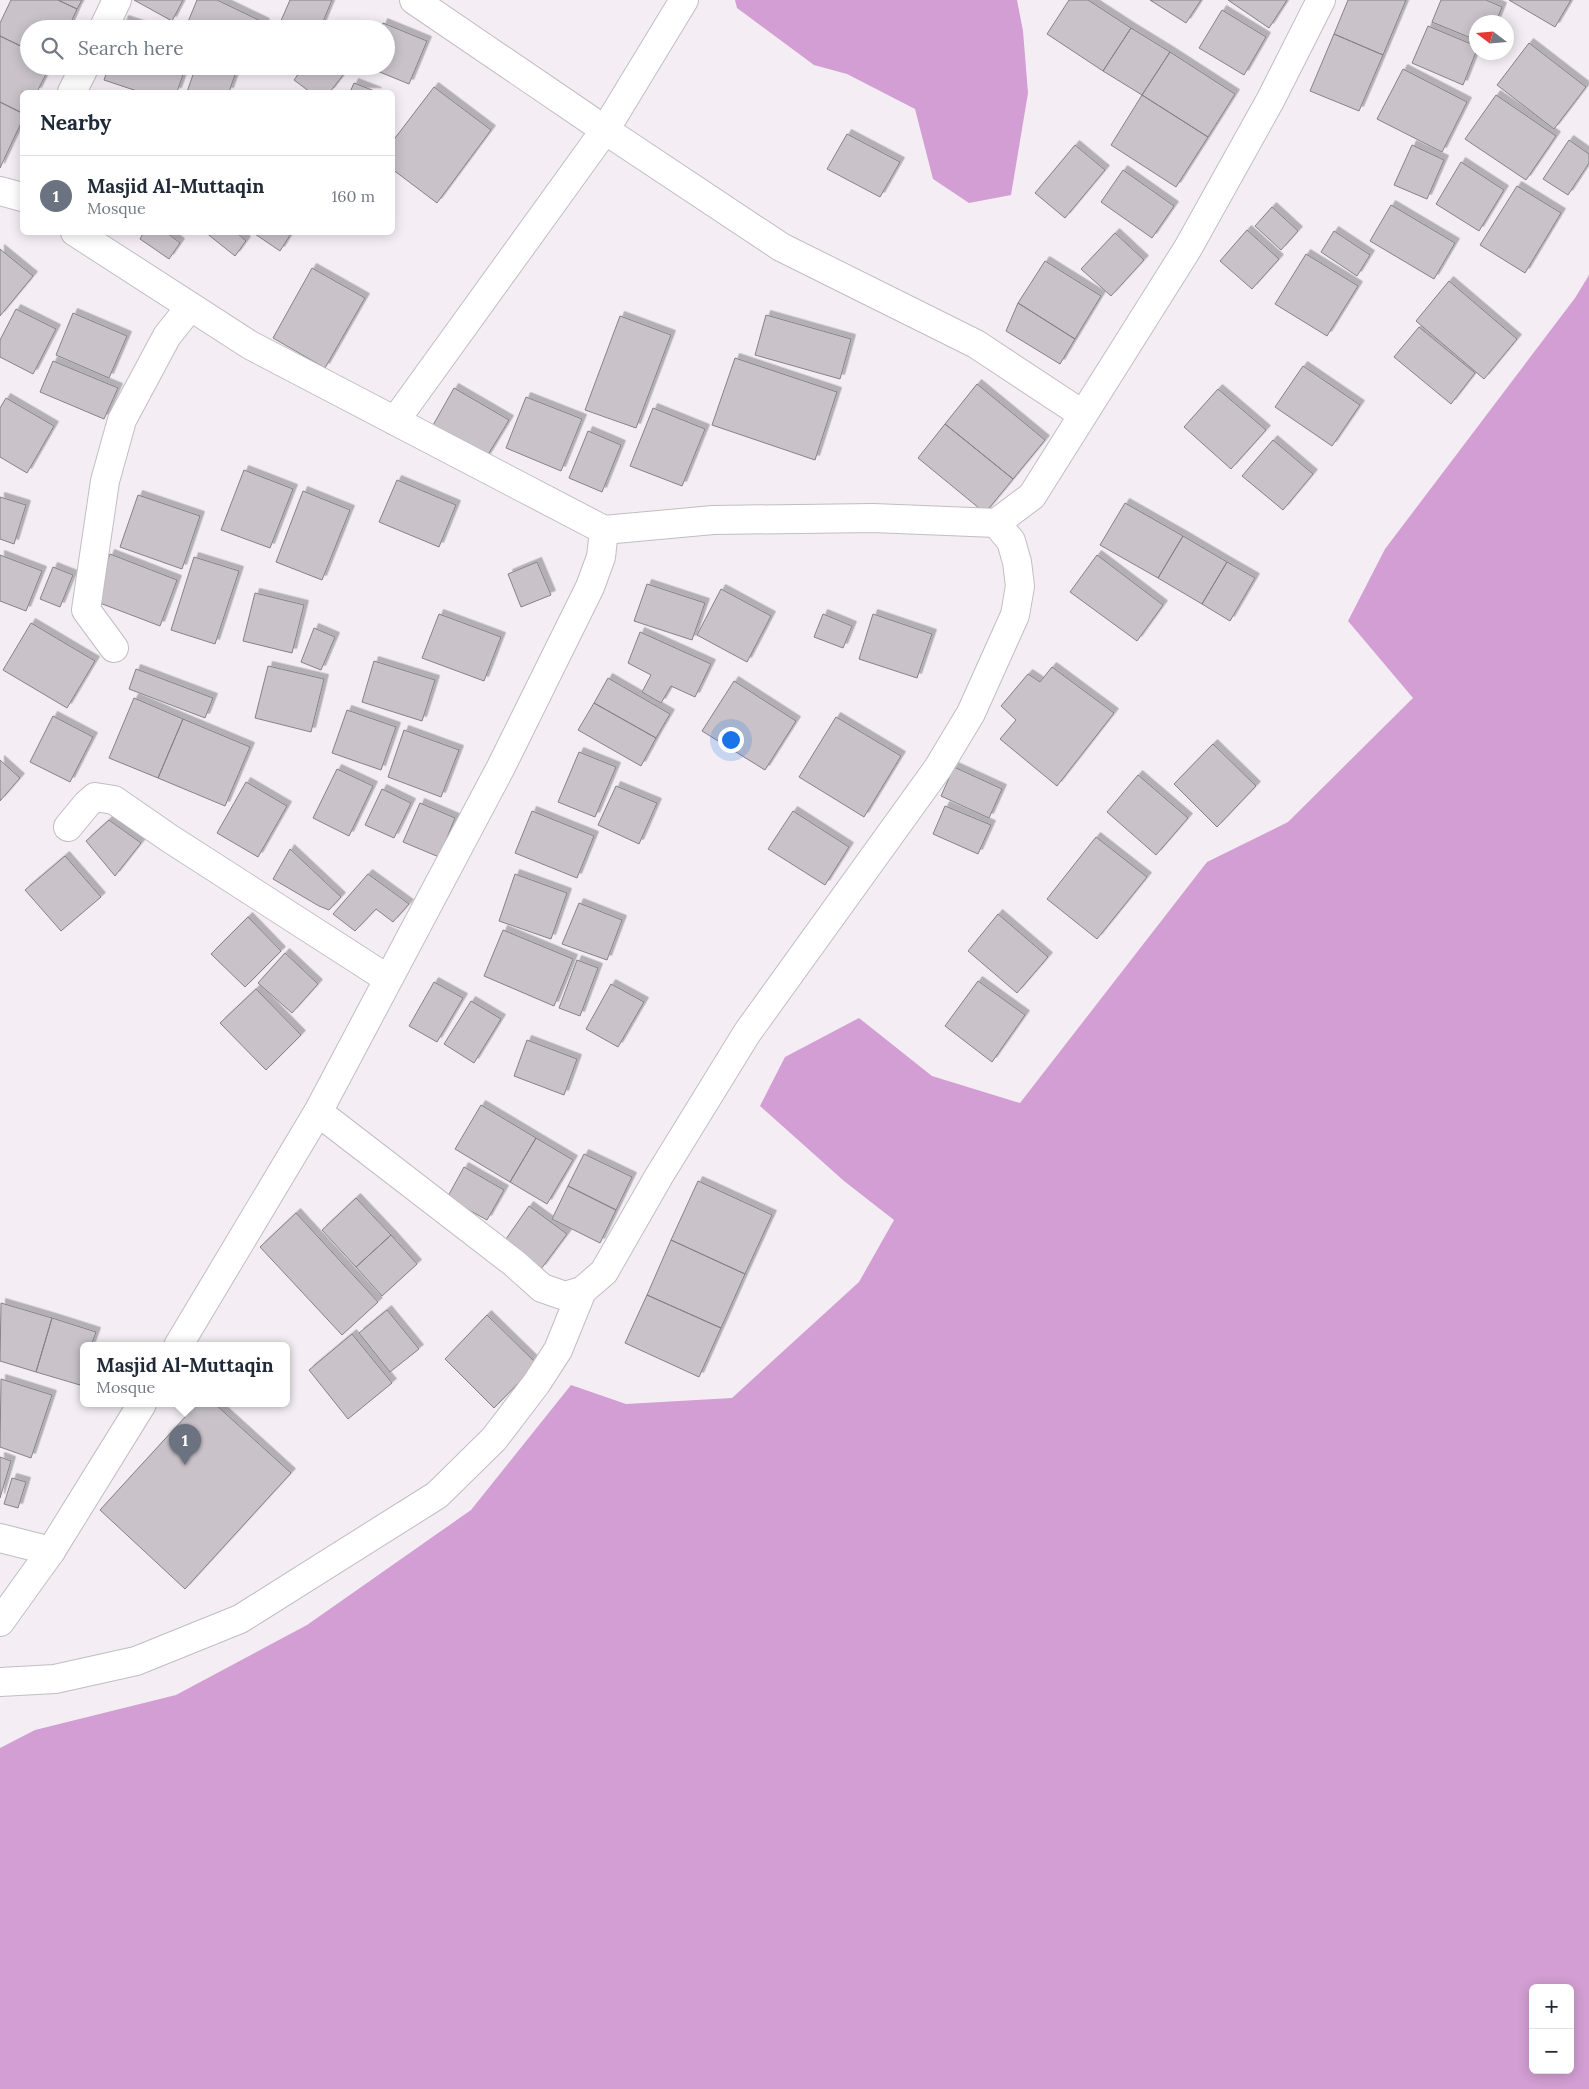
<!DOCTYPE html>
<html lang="en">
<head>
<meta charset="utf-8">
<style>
	body { margin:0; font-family:Lora,serif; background:#f2f2f3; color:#1f2937 }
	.controls { position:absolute; right:15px; bottom:15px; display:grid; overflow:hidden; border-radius:8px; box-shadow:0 2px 12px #0003 }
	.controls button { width:45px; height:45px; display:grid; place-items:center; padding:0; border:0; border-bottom:1px solid #e0e1e3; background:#fff; color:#1f2937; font:25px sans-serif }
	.compass { position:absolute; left:1469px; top:15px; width:45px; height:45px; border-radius:50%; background:#fff; box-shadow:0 2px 12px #0003; rotate:286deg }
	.you { position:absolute; left:730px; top:739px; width:18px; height:18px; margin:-12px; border:4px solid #fff; border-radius:50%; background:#1a73e8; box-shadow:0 0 0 8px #1a73e833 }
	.badge { display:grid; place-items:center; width:32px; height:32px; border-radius:50%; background:#d93025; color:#fff; font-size:16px; font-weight:700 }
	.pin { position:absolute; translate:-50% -41px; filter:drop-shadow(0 1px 2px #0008) }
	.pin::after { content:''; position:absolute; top:26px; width:18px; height:15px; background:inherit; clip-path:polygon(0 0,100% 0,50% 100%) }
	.popup { position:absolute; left:80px; top:1342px; width:210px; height:65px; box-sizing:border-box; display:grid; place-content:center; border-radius:8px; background:#fff; filter:drop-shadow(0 1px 4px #0005); font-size:16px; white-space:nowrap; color:#747a83 }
	.popup b { font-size:19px; color:#1f2937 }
	.popup::after { content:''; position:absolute; left:50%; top:100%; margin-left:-10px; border:10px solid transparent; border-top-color:#fff }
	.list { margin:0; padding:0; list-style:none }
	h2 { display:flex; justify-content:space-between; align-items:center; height:65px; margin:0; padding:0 20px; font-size:21px }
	h2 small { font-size:16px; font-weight:400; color:#747a83 }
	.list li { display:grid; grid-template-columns:32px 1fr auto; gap:15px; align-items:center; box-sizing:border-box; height:80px; padding:0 20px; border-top:1px solid #e0e1e3 }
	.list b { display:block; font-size:19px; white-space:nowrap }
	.list p { margin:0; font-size:16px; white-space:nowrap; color:#747a83 }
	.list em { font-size:16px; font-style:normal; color:#747a83 }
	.icon { flex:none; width:28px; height:28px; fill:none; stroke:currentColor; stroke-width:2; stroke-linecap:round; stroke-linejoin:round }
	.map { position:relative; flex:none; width:1589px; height:2089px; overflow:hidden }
	.search { position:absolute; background:#fff; box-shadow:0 2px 12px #0003; left:20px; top:20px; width:375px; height:55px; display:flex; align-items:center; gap:12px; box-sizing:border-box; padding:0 18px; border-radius:28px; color:#747a83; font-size:19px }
	.panel { position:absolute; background:#fff; box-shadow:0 2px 12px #0003; left:20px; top:90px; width:375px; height:145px; border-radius:8px }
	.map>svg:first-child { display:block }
	.forest { fill:#d29ed3; fill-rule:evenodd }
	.building { fill:#c9c3c9; stroke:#878287; filter:url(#shadow) }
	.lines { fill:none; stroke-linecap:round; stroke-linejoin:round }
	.street-casing { stroke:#c2bdc2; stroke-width:30 }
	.secondary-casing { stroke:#c2bdc2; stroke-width:30 }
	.street { stroke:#fff; stroke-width:28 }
	.secondary { stroke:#fff; stroke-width:28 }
</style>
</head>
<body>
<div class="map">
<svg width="1589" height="2089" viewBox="0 0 1589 2089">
	<defs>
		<filter id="shadow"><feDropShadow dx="4.5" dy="-4.5" stdDeviation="0" flood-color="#0004"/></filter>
	</defs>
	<rect width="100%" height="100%" fill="#f4eef4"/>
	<!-- forest -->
	<path class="forest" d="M735,0H1017L1023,31L1028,93L1011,195L969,203L933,179L915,109L847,74L814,65L737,8Z
		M1589,275V2089H0V1748L35,1730L176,1695L307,1625L471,1510L571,1385L626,1404L732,1398L859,1282L894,1220L844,1181L760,1106L785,1057L859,1018L932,1076L1020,1103L1207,862L1288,822L1413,698L1348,621L1385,549L1575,298ZM1533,1988H1570V2070H1533Z"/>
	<!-- building -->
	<path class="building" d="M11,0H58L77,9L68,29H29V50L0,36V23Z
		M58,0H82L77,9Z
		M134,0H183L172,21Z
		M197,0H217L265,23L262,29H185Z
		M290,0H332L320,29H295L280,23Z
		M1069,0H1088L1131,28L1103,71L1047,34Z
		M1150,0H1201L1186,23Z
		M1228,0H1287L1269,28Z
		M1348,0H1406L1383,55L1334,34Z
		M1441,0H1486L1502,7L1496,22H1476V40L1432,22Z
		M1509,0H1571L1555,27Z
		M1222,10L1266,37L1244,75L1199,48Z
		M124,20L152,29H121Z
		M383,23L427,41L409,84L365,66H386V29H381Z
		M1428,26L1476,46V52L1463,85L1412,63Z
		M1131,28L1170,52L1142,95L1103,71Z
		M1334,34L1383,55L1359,111L1310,91Z
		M0,36L29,50V66H50L37,92H22V113L0,102Z
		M1529,43L1586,87L1554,129L1497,85Z
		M1170,52L1235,94L1208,137L1142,95Z
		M109,66H186L177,92H140L104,80Z
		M196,66H229L237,69L229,92H187Z
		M304,66H350L330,92H310L294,80Z
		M1403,69L1467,102L1442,152L1377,119Z
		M354,83L377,92H350Z
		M434,87L491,130L437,203L392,169V142Z
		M1142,95L1208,137L1176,187L1111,145Z
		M1496,95L1556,136L1526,180L1465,139Z
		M0,102L22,113V121L0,168Z
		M847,134L900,162L880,197L827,169Z
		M1569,140L1589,154V163L1568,195L1543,179Z
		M1075,145L1105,170L1065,218L1035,193Z
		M1412,145L1444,160L1427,199L1394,185Z
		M1461,162L1504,190L1479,231L1436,204Z
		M1123,170L1174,206L1152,238L1101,202Z
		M1517,186L1561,213L1525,273L1480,245Z
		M1391,205L1455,243L1434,279L1370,241Z
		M1272,207L1298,231L1281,250L1255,226Z
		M1247,230L1279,259L1252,289L1220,261Z
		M1334,231L1370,255L1357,276L1321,252Z
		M144,232H166L180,243L169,259L140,239Z
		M205,232H236L246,241L235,256Z
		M252,232H292L280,251Z
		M1115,233L1144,260L1111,296L1081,269Z
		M0,249L33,276L0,316Z
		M1306,254L1358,286L1327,336L1275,304Z
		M1045,261L1101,296L1075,339L1018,303Z
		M312,268L365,298L325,368L273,338Z
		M1449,281L1517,339L1484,379L1416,321Z
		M1018,303L1075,339L1060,364L1006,331Z
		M16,309L56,329L33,374L0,357V340Z
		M73,313L127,336L109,378L56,355Z
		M766,315L851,339L840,379L755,355Z
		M620,316L671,335L636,428L585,410Z
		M1419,327L1475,373L1451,404L1394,357Z
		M735,358L837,392L815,460L712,425Z
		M53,361L118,388L104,419L40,392Z
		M1303,366L1360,405L1332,446L1275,407Z
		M977,384L1045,440L1013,479L945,424Z
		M454,388L509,420L486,458L432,427Z
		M1218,389L1266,430L1231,469L1184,427Z
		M526,397L582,419L561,471L506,448Z
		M6,398L54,426L27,473L0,457V408Z
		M653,408L705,429L682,486L630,466Z
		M945,424L1013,479L985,513L918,458Z
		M588,431L621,445L602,492L569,478Z
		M1273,440L1313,474L1283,510L1242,476Z
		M244,470L293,489L270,548L221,530Z
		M397,480L456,505L439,547L379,522Z
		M303,491L350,510L322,580L276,562Z
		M138,495L200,516L182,569L120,547Z
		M0,497L26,505L14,544L0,539Z
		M1125,503L1183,536L1158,578L1100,545Z
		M1183,536L1227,562L1202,604L1158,578Z
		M110,554L177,580L160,626L92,600Z
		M0,555L42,571L26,611L0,601Z
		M1097,555L1163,605L1137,641L1070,592Z
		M194,557L239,571L215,644L171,630Z
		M537,562L551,595L521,607L508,574Z
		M1227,562L1255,578L1230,621L1202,604Z
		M53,567L73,575L60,607L40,599Z
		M647,584L705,603L692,640L634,621Z
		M721,589L771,616L747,662L697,635Z
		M255,593L304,605L292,653L243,641Z
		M439,614L501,637L484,681L422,658Z
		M823,614L852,626L843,648L814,637Z
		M873,614L932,634L917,678L859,659Z
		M31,623L95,661L67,708L3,670Z
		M314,628L335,637L321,670L301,662Z
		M640,632L711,664L695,697L671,686L661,703L642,692L651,675L628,663Z
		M374,661L435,680L422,721L362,702Z
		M268,666L324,679L311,732L255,718Z
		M1052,667L1114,713L1057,786L1000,739L1016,720L1001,706L1028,674L1040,682Z
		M136,669L213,698L205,718L129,689Z
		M608,678L670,714L656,738L594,703Z
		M734,681L796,721L765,770L702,731Z
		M134,698L183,719L158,778L109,758Z
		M594,703L656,738L641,766L578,730Z
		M347,710L396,727L381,770L332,753Z
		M53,716L93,737L70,782L30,762Z
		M836,717L901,756L864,817L799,777Z
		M183,719L250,747L225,806L158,778Z
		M404,730L459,750L441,797L388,777Z
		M1213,744L1256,786L1217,827L1174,784Z
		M579,752L616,767L595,817L558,802Z
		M0,760L20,778L0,801Z
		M954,767L1002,789L989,818L941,796Z
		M337,769L373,786L349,836L313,818Z
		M1138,775L1188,818L1156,855L1107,812Z
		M246,782L287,806L258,857L217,833Z
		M616,786L657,803L639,844L598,825Z
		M382,789L411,803L394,838L365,825Z
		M420,803L455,818L439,857L403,842Z
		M945,806L991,825L978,854L933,834Z
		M532,811L594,836L577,878L515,853Z
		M793,811L849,847L825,885L768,849Z
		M109,820L141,843L115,876L86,841Z
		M1096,837L1147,877L1097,939L1047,899Z
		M290,849L341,897L329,910L319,906L273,879Z
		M65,856L101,897L61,931L25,890Z
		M368,874L409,904L393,922L376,909L355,931L333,914Z
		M515,874L567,893L551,939L499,921Z
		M579,903L622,920L607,960L562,944Z
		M998,914L1048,957L1017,993L968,951Z
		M248,917L281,951L245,987L211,954Z
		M503,930L573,959L554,1006L484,976Z
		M285,953L318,984L292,1013L258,983Z
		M577,960L598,968L580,1016L559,1008Z
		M978,981L1025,1015L992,1062L945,1026Z
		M434,982L463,998L437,1042L409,1026Z
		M611,984L644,1002L618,1047L586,1029Z
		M256,989L301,1035L266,1070L220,1023Z
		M471,1001L501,1019L474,1063L444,1044Z
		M527,1040L577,1059L564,1095L514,1076Z
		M481,1105L536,1138L510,1182L455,1149Z
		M536,1138L573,1160L547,1204L510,1182Z
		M584,1154L632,1177L616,1210L568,1186Z
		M464,1167L504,1190L487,1220L447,1198Z
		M698,1181L772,1215L745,1274L671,1240Z
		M568,1186L616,1210L600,1243L552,1219Z
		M356,1198L391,1235L356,1267L322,1230Z
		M529,1206L567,1234L541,1269L504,1242Z
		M296,1213L378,1302L342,1335L260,1247Z
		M391,1235L417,1264L382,1296L356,1267Z
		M671,1240L745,1274L721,1328L647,1295Z
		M647,1295L721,1328L699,1377L625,1343Z
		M1,1303L52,1318L36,1372L0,1361Z
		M387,1310L419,1349L390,1372L359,1333Z
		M487,1315L537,1364L494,1408L445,1359Z
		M52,1318L96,1332L91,1346H84V1372L80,1385L36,1372Z
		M352,1334L392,1383L348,1419L309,1370Z
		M1,1379L52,1395L31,1458L0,1447Z
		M197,1404H215L291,1473L185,1589L100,1510Z
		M0,1457L11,1461L0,1498Z
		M12,1478L26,1482L18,1508L4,1504Z"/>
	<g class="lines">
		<!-- street casing -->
		<g class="street-casing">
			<path id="street" d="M684,0L605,130L781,247L976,344L1082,414
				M103,29L117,0
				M72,92L85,66
				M395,421L605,130L414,0
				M604,530L713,520L873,518L996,523L1032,496L1188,248L1271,99L1321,0
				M114,648L86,610L105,481L122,420L167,336L190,307
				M68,827L87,804L95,797L114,800L169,838L388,979
				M318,1112L514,1263L542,1288L565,1296L582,1291L604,1272L659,1176L747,1033L938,768L971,713L1015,615L1020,586L1017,562L1011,541L996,523
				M0,1538L51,1551
				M0,1682L55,1679L136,1661L240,1619L437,1495L494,1439L536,1384L558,1350L582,1291"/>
		</g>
		<!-- secondary casing -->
		<g class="secondary-casing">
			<path id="secondary" d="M0,191L22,197
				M75,232L250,345L604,530L601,557L590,587L501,767L318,1112L178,1346
				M0,1622L51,1551L142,1404"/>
		</g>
		<!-- street -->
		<use href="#street" class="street"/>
		<!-- secondary -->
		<use href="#secondary" class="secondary"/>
	</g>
</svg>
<div class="controls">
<button>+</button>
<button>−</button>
</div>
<svg class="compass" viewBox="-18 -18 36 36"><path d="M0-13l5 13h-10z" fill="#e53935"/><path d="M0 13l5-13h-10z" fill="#747a83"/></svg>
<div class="you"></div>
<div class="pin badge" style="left:185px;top:1465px;background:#6b7280">1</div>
<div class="popup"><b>Masjid Al-Muttaqin</b>Mosque</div>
<div class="search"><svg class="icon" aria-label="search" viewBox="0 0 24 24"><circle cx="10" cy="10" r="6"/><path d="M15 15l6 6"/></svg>Search here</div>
<section class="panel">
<h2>Nearby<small></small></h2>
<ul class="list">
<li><span class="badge" style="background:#6b7280">1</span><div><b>Masjid Al-Muttaqin</b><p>Mosque</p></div><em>160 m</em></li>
</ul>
</section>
</div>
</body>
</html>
